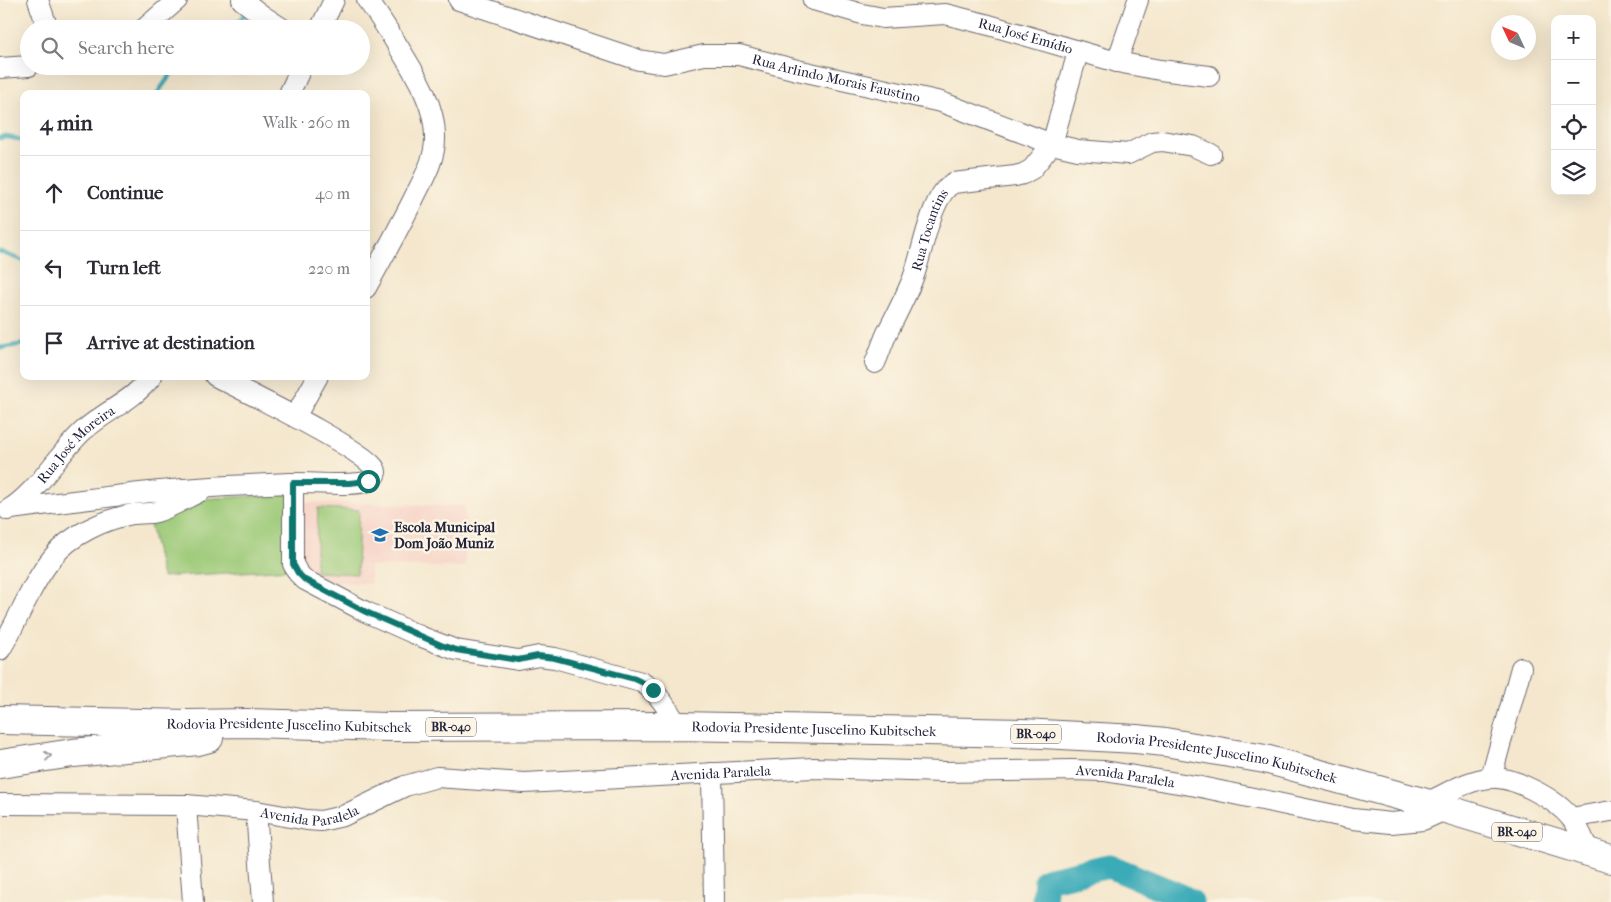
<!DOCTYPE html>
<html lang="en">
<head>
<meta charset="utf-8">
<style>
	body { margin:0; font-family:"IM FELL French Canon",serif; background:#f7f7f7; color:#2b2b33 }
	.controls { position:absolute; right:15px; top:15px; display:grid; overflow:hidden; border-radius:10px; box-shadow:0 5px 20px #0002 }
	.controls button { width:45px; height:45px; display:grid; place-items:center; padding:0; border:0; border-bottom:1px solid #e1e1e2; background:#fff; color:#2b2b33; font:25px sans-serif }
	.compass { position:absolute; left:1491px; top:15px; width:45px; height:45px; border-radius:50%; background:#fff; box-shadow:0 5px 20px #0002; rotate:314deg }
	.stop { position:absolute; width:15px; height:15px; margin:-11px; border:4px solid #0f766e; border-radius:50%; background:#fff }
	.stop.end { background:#0f766e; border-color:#fff; box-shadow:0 1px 5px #0008 }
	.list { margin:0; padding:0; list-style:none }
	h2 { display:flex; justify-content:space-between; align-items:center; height:65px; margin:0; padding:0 20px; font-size:21px }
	h2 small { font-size:16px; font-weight:400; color:#7c7c81 }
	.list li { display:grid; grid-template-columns:32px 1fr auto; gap:15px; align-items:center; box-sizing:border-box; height:75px; padding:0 20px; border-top:1px solid #e1e1e2 }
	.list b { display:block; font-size:19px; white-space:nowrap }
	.list em { font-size:16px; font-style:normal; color:#7c7c81 }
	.icon { flex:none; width:28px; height:28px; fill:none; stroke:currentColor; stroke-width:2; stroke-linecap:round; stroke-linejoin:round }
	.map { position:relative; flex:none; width:1611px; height:902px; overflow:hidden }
	.search { position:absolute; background:#fff; box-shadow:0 5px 20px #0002; left:20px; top:20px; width:350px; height:55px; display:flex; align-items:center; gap:12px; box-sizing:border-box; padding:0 18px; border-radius:28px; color:#7c7c81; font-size:19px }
	.panel { position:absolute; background:#fff; box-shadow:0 5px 20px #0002; left:20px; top:90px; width:350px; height:290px; border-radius:10px }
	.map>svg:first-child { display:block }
	.built { fill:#f6d1c5 }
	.green { fill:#9bc977; stroke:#5e7659 }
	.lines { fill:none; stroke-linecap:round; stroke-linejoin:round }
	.stream { stroke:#3babb8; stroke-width:4.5 }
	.river { stroke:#3babb8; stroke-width:25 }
	.minor-casing { stroke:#6c676e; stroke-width:22 }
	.highway-casing { stroke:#6c676e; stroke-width:30 }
	.minor { stroke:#fff; stroke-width:20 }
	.highway { stroke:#fff; stroke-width:28 }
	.oneway { stroke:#9c9ca7 }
	.route { stroke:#0f766e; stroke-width:6 }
	.labels { text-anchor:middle; stroke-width:5; stroke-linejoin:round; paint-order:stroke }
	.shield { fill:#fcf5e5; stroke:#63616e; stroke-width:1 }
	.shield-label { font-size:12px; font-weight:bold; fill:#22223b }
	.street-label { font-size:14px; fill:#22223b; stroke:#fcf5e5 }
	.poi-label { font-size:14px; font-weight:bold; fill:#22223b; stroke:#fcf5e5; text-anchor:start }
</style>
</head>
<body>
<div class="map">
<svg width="1611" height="902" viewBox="0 0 1611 902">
	<rect width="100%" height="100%" fill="#fcf5e5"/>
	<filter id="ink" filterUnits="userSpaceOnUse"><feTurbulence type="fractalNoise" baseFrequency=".02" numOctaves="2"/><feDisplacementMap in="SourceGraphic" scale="10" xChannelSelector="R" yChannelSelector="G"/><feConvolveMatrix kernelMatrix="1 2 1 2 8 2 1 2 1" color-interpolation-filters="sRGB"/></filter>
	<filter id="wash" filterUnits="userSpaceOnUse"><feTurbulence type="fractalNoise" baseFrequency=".0096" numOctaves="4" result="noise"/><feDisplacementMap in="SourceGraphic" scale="20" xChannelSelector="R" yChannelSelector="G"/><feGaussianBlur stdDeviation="1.12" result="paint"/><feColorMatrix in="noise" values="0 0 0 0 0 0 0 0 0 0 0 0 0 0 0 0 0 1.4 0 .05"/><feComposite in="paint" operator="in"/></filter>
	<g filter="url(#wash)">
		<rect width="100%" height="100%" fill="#f4e7cd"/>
		<!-- built -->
		<path class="built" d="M297,502L465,506V567L370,566V584L313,580L295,565Z"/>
		<!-- green -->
		<path class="green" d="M291,494L290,569L162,577L145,502Z
			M318,508L359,510L357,574L315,572Z"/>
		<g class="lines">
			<!-- stream -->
			<path class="stream" d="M232,29L248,11
				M157,94L171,74L184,66
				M0,138L6,137L24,140
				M0,252L24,261
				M0,348L24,344"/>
			<!-- river -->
			<path class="river" d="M1044,902L1046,880L1109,866L1181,896L1191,902"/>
		</g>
	</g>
	<g filter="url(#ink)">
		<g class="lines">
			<!-- minor casing -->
			<g class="minor-casing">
				<g id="minor">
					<path d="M38,0L48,29"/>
					<path d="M242,0L263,16L283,29"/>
					<path id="s1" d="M459,0L639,60L664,64L704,55H739L797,70L941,102L1052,144L1078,150L1128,154L1152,142L1162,141L1193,146L1211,154"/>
					<path id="s2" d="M813,0L862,14L883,18L945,14L989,25L1117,62L1160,70L1209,76"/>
					<path d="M144,29L177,0"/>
					<path d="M320,29L334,0"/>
					<path d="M1117,62L1138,0"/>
					<path d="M0,68L29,66"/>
					<path d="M289,94L302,66"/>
					<path d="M366,288C382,259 398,230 413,200C422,181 435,161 435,139C436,102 411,68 393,38C384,25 377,12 367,0"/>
					<path id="s3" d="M875,363C880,352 883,341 888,331C897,313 906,296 913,278C923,253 930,196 953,183L1015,176L1023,174L1032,169L1052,144L1078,52"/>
					<path d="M295,417L318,376"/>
					<path d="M293,483V564L298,573L305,580L366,612L422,637L456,650L518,660L539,656L555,658L641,682C658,691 668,710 678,726"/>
					<path d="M11,509C57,503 103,497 150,492C196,487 243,485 290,483C308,482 354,487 369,481C372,479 375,476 376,472C377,455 236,387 215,376"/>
					<path id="s4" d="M8,510C37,493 58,454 83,431C106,410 132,402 152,376"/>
					<path d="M0,650C19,620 30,585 53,557C70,535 105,519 133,514C140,513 148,514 156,512C171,508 186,498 201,491"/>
					<path d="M712,773L714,902"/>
					<path d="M1491,778L1521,668"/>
					<path d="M1426,803C1446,794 1467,780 1490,778C1514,776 1557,800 1571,818C1580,828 1584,841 1589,852"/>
					<path id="s5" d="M0,804L186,805L256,811L307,820L321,821L343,816L405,786L437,777L524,783L813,768L942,772L1072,770L1104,771L1196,786L1353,819L1391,823L1423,820L1445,810"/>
					<path d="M186,805L193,902"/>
					<path d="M256,811L263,902"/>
					<path d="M1571,818L1611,811"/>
				</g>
			</g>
			<!-- highway casing -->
			<g class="highway-casing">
				<g id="highway">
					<path id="s6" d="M0,720L189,724L247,723L387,727L678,726L1023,733L1136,739L1165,742L1265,759L1426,803L1611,859"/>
					<path d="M0,764L73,753L198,741L209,738"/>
				</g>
			</g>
			<!-- minor -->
			<use href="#minor" class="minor"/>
			<!-- highway -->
			<use href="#highway" class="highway"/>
		</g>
		<!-- one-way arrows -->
		<defs><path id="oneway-chevron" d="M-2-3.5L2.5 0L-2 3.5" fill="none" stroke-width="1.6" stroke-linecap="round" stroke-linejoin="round" transform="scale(1.25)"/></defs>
		<use class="oneway" href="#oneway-chevron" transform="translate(48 756) rotate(-7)"/>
	</g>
	<g class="lines" filter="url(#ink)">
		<!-- route -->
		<path class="route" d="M368,481L349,483H293V564L298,573L305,580L366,612L441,645L456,650L518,660L538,656L555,658L635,679L648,685L653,690"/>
	</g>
	<!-- icons -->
	<defs>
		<g id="school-bare" transform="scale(1.35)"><path d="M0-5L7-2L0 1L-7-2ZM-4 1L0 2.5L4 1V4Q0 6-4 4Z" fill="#1f6fb2" stroke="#fcf5e5" stroke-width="2.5" paint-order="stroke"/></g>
	</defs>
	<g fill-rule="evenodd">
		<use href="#school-bare" x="380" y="535"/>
	</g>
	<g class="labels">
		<!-- shield labels -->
		<g class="shield">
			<rect x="426" y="717.5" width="50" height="19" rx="4"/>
			<rect x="1011" y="724.5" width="50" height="19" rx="4"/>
			<rect x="1492" y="822.5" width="50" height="19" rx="4"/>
		</g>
		<g class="shield-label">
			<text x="451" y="731">BR-040</text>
			<text x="1036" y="738">BR-040</text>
			<text x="1517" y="836">BR-040</text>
		</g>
		<!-- street labels -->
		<g class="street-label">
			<text dy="5" stroke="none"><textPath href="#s2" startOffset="218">Rua José Emídio</textPath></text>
			<text dy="5" stroke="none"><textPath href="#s1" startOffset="391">Rua Arlindo Morais Faustino</textPath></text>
			<text dy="5" stroke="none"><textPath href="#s3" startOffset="144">Rua Tocantins</textPath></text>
			<text dy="5" stroke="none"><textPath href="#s4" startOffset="95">Rua José Moreira</textPath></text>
			<text dy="5" stroke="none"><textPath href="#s6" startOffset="289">Rodovia Presidente Juscelino Kubitschek</textPath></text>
			<text dy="5" stroke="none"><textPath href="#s6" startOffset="814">Rodovia Presidente Juscelino Kubitschek</textPath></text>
			<text dy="5" stroke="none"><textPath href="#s6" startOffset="1219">Rodovia Presidente Juscelino Kubitschek</textPath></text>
			<text dy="5" stroke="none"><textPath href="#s5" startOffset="731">Avenida Paralela</textPath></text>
			<text dy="5" stroke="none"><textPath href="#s5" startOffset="1136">Avenida Paralela</textPath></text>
			<text dy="5" stroke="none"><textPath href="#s5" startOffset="311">Avenida Paralela</textPath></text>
		</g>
		<!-- poi labels -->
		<g class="poi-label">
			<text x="394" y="532">Escola Municipal<tspan x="394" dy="16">Dom João Muniz</tspan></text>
		</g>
	</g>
</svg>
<div class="controls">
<button>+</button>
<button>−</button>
<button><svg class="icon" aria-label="locate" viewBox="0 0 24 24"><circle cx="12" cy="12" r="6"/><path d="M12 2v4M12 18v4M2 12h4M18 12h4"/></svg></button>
<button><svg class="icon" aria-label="layers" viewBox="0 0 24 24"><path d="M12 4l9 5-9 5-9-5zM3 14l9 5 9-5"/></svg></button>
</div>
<svg class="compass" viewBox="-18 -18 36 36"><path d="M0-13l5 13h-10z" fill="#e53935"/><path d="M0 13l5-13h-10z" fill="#7c7c81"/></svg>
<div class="stop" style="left:368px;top:481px"></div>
<div class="stop end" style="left:653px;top:690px"></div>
<div class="search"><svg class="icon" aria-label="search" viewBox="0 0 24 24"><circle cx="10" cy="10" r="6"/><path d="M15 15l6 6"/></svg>Search here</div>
<section class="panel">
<h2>4 min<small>Walk · 260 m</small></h2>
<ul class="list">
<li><svg class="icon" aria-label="ahead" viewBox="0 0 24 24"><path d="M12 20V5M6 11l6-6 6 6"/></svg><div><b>Continue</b></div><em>40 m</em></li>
<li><svg class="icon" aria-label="left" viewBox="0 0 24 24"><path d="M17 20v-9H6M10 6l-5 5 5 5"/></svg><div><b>Turn left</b></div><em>220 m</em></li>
<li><svg class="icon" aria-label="arrive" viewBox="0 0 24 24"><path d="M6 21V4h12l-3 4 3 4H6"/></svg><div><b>Arrive at destination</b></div></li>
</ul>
</section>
</div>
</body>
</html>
